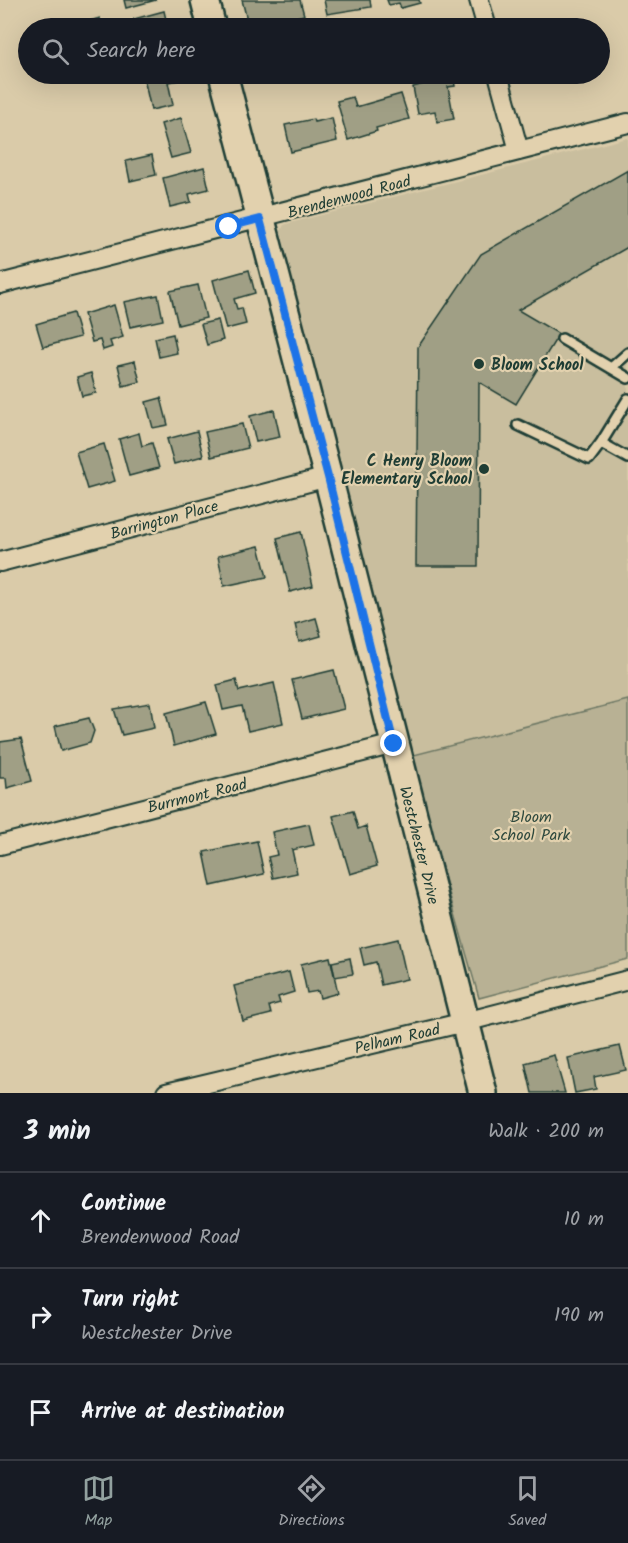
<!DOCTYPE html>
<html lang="en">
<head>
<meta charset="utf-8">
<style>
	body { margin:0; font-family:Kalam,sans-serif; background:#242831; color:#f1f3f6 }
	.stop { position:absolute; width:18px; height:18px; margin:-14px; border:4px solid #1a73e8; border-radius:50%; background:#fff }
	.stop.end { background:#1a73e8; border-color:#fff; box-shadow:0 2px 6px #0008 }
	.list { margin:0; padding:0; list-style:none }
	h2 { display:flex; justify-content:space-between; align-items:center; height:78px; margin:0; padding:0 24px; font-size:26px }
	h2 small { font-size:20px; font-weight:400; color:#9ea1a6 }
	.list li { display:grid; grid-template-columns:39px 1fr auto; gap:18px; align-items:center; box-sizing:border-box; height:96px; padding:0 24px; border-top:2px solid #363941 }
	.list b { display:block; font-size:22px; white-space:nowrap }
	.list p { margin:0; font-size:20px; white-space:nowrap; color:#9ea1a6 }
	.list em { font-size:20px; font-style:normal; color:#9ea1a6 }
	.icon { flex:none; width:33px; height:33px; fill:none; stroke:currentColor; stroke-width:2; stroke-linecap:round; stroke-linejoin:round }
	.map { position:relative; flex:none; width:628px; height:1093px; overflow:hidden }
	.search { position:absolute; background:#171b24; box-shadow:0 6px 24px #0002; left:18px; right:18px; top:18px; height:66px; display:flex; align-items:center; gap:15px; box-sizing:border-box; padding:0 21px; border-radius:33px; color:#9ea1a6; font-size:22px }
	.sheet { height:366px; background:#171b24 }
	nav { display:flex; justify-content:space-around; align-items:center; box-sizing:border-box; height:84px; border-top:2px solid #363941; background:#171b24; font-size:16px; color:#9ea1a6 }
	nav a { display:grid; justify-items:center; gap:3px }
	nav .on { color:#92a19f }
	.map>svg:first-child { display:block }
	.built { fill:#c9be9e }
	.green { fill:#b8b194; stroke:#6c7764; stroke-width:1.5 }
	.building { fill:#a09f85; stroke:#1f3d34; stroke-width:1.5 }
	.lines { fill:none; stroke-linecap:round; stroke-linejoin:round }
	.lane-casing { stroke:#1f3d34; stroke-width:14 }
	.street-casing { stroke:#1f3d34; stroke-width:22 }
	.secondary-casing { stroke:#1f3d34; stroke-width:32 }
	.lane { stroke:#e2d1ae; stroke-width:9 }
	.street { stroke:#e2d1ae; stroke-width:18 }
	.secondary { stroke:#e2d1ae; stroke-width:27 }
	.route { stroke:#1a73e8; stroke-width:8 }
	.poi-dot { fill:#1f3d34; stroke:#e2d1ae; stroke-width:2 }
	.labels { text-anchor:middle; stroke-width:4.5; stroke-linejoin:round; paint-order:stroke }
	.street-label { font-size:16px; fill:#1f3d34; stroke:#e2d1ae }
	.poi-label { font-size:16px; font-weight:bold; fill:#1f3d34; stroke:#e2d1ae; text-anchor:start }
	.park-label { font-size:16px; fill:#2e493e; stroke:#e2d1ae }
</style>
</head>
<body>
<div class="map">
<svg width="628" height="1093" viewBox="0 0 628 1093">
	<rect width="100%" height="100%" fill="#dacba9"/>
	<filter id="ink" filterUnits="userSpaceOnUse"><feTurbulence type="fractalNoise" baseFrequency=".0167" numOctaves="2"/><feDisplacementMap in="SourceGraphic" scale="12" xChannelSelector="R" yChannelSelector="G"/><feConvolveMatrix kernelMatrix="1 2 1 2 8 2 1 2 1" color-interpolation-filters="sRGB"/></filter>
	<g filter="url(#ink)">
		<!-- built -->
		<path class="built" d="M628,138V700L410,756L281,231L284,225L290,223Z"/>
		<!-- green -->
		<path class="green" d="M628,700V959L479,998L410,756Z"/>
		<!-- building -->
		<path class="building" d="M124,0H156L126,8Z
			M242,0H300L304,15L279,21L280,28H268L267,24L249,28Z
			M324,0H370L371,7L327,14Z
			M387,0H419L420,3L401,8L399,3L389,5Z
			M164,11L168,28H137L134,19Z
			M100,18L102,28H80L79,24Z
			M143,74H179L180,80L168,82L173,105L151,110Z
			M422,74H453L455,86L448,87L454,119L437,122L435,111L418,114L413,87L424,84Z
			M401,94L409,119L376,128L377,131L348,140L337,101L353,97L356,107Z
			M181,118L191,153L171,158L161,124Z
			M332,118L337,141L291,152L285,125L313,119L314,122Z
			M152,155L156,175L130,181L126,161Z
			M204,167L209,189L189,194L191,202L170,207L163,178Z
			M628,170V247L518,310L559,334L516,404L479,382L478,566H416L418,347L481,254Z
			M249,270L255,293L234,299L237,309L242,308L246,324L226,329L213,280Z
			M198,285L206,318L178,325L170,291Z
			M158,295L163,320L130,327L124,302Z
			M114,305L123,337L110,341L112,347L103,350L100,340L92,342L84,314Z
			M73,313L80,337L43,347L36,324Z
			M218,320L223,340L207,345L201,324Z
			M173,334L177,353L159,357L155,338Z
			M135,361L140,382L123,386L118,365Z
			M91,373L96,393L82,396L77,377Z
			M161,398L168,425L153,428L146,402Z
			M274,410L280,437L256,442L250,416Z
			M242,424L248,448L211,457L205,432Z
			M197,431L203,456L174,464L167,439Z
			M139,433L142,446L152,443L159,468L129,476L119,439Z
			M104,444L115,481L87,489L76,452Z
			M301,532L313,586L290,592L277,538Z
			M259,546L267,577L224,586L218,556Z
			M316,618L321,636L299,642L295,624Z
			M334,670L344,709L302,719L292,680Z
			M236,680L239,691L274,683L283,723L248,731L242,706L223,710L217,685Z
			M206,702L216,734L174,746L166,713Z
			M150,703L154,728L122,735L114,709Z
			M89,718L94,731L90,743L61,751L55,726Z
			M21,739L32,781L7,788L6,778H0V742Z
			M353,811L358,829L366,826L377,866L350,874L333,816Z
			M309,824L314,845L292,850L297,873L273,878L268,857L277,855L272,832Z
			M257,841L264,874L211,886L204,852Z
			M398,939L407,979L381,985L376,962L364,965L360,948Z
			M330,957L338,993L320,998L318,991L307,993L301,964Z
			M350,958L353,974L335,977L332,962Z
			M289,972L294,992L278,997L280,1003L269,1006L271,1014L243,1021L234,986Z
			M620,1046L626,1070L594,1077L596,1089L575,1093L568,1058Z
			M554,1055L565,1093H532L525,1063Z"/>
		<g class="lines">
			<!-- lane casing -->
			<g class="lane-casing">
				<path id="lane" d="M562,339L628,378
					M611,368L628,353
					M628,399L601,443L628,458
					M518,425L589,459L601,443"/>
			</g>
			<!-- street casing -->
			<g class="street-casing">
				<path id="street" d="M479,0L487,28
					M498,74L519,151
					M0,284L628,123
					M0,562L328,477
					M0,845L394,744
					M166,1093L465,1022L628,980"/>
			</g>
			<!-- secondary casing -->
			<g class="secondary-casing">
				<path id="secondary" d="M205,0L212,28
					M223,74L328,477L483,1093"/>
			</g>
			<!-- lane -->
			<use href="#lane" class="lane"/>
			<!-- street -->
			<use href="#street" class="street"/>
			<!-- secondary -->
			<use href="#secondary" class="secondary"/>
		</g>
	</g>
	<g class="lines" filter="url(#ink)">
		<!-- route -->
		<path class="route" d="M229,227L260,219L328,477L394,744"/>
	</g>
	<!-- markers -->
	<g class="poi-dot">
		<circle cx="479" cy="364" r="6"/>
		<circle cx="484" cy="469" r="6"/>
	</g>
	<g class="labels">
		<!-- street labels -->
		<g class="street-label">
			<text transform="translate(349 196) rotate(-15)" y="6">Brendenwood Road</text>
			<text transform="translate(164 519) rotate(-15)" y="6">Barrington Place</text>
			<text transform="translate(197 795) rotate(-14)" y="6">Burrmont Road</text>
			<text transform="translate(420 845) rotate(76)" y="6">Westchester Drive</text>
			<text transform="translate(397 1038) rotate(-13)" y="6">Pelham Road</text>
		</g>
		<!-- poi labels -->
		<g class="poi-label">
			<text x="491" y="370">Bloom School</text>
			<text x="472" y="466" text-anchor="end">C Henry Bloom<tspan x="472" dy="18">Elementary School</tspan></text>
		</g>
		<!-- park labels -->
		<g class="park-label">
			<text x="531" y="822">Bloom<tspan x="531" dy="18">School Park</tspan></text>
		</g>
	</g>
</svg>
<div class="stop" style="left:229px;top:227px"></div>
<div class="stop end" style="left:394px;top:744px"></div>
<div class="search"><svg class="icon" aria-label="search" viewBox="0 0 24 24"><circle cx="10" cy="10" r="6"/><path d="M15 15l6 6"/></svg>Search here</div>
</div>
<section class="sheet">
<h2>3 min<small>Walk · 200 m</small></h2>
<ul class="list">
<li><svg class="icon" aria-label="ahead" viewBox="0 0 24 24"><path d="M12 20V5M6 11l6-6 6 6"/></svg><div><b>Continue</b><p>Brendenwood Road</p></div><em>10 m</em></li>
<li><svg class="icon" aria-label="right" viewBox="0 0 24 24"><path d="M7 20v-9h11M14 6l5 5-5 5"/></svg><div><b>Turn right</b><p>Westchester Drive</p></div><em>190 m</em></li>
<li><svg class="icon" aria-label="arrive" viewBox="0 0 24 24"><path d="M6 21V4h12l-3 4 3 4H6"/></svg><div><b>Arrive at destination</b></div></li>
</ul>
</section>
<nav>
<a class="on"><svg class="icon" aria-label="map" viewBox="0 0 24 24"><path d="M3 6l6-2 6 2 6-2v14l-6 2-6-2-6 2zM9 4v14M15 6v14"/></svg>Map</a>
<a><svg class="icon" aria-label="directions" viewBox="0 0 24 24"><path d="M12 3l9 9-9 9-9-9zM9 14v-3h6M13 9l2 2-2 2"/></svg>Directions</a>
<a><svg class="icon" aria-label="saved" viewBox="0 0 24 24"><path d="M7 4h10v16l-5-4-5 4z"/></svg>Saved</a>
</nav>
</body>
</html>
